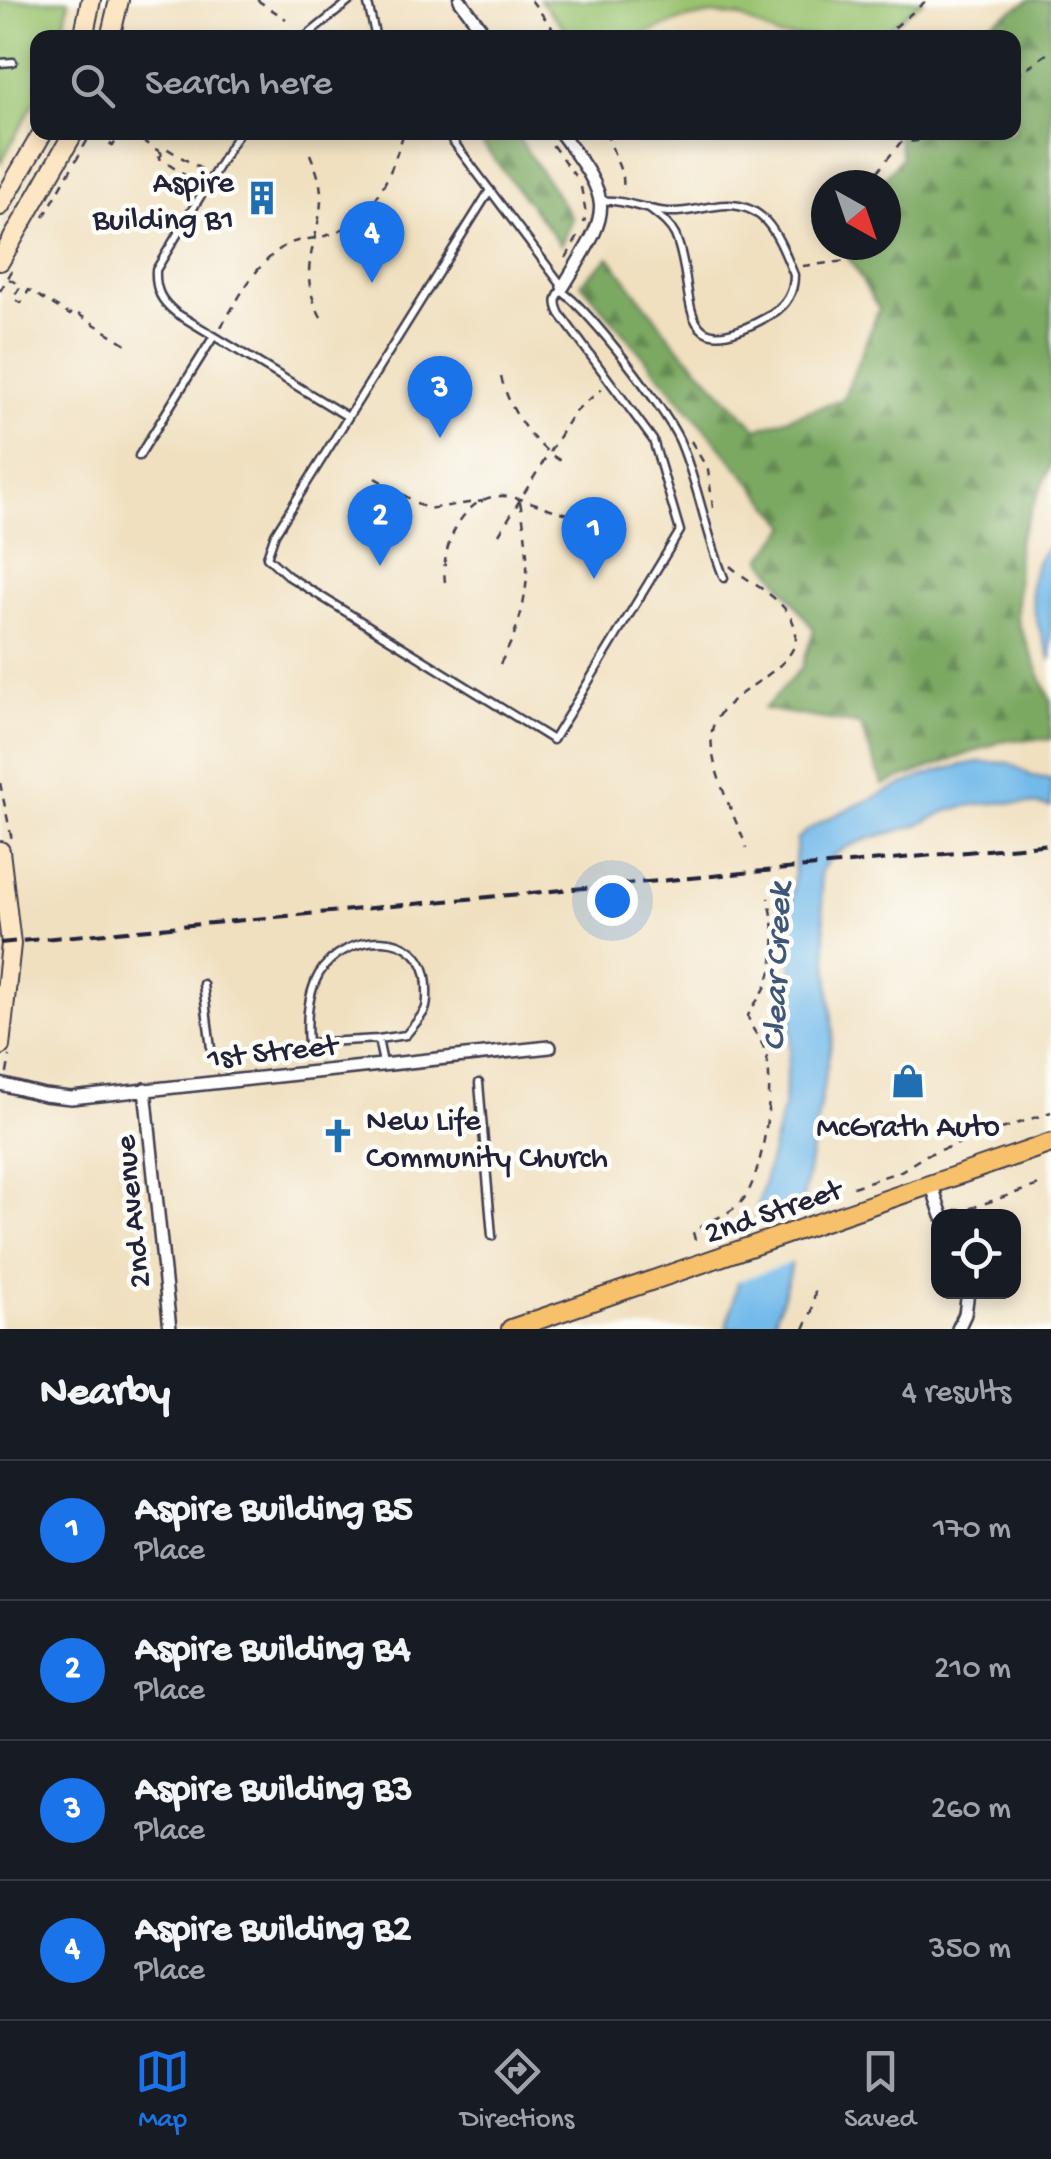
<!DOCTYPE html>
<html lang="en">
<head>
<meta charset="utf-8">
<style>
	body { margin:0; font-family:"Gochi Hand",sans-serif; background:#242831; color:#f1f3f6 }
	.controls { position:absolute; right:30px; bottom:30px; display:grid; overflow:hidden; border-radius:20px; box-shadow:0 5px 15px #0003 }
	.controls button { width:90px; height:90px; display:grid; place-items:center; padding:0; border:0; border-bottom:2px solid #363941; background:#171b24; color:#f1f3f6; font:50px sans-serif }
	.compass { position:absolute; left:811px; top:170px; width:90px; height:90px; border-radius:50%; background:#171b24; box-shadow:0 5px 15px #0003; rotate:140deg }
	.you { position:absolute; left:612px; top:900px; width:35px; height:35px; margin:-25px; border:8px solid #fff; border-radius:50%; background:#1a73e8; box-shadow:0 0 0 15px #1a73e833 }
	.badge { display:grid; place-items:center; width:65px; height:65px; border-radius:50%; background:#1a73e8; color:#fff; font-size:32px; font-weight:700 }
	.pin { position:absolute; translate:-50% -82px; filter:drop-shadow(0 2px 5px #0008) }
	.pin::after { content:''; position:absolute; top:52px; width:35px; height:30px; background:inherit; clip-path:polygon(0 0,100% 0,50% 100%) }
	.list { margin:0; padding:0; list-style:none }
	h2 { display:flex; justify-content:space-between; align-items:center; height:130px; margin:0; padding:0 40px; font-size:42px }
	h2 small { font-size:32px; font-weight:400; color:#9ea1a6 }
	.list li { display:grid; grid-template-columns:65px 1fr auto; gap:30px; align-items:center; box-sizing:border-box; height:140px; padding:0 40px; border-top:2px solid #363941 }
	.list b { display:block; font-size:38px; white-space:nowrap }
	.list p { margin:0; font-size:32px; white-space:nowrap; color:#9ea1a6 }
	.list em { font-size:32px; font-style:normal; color:#9ea1a6 }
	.icon { flex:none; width:55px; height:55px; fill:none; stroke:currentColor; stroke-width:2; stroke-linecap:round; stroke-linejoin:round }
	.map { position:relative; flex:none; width:1051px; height:1329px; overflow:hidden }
	.search { position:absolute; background:#171b24; box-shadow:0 5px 15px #0003; left:30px; right:30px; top:30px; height:110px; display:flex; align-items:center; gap:25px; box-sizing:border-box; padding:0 35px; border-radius:20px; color:#9ea1a6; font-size:38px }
	.sheet { height:690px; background:#171b24 }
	nav { display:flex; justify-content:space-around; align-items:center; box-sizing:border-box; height:140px; border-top:2px solid #363941; background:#171b24; font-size:28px; color:#9ea1a6 }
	nav a { display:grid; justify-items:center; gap:5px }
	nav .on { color:#1a73e8 }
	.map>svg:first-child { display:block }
	.green { fill:#9ac36f; stroke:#5e7255; stroke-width:2.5 }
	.forest { fill:url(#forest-firs); stroke:#4e664e; stroke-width:2.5 }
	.water { fill:#72baea; stroke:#4a6e92; stroke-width:2.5 }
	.pier { fill:#f0e0c0 }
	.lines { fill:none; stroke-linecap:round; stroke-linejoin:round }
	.service-casing { stroke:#413e4f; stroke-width:11 }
	.minor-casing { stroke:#413e4f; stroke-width:16 }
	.secondary-casing { stroke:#413e4f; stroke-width:22 }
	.primary-casing { stroke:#413e4f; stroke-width:22 }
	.path { stroke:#413e4f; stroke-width:2.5; stroke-dasharray:8 8; stroke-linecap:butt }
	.service { stroke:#fff; stroke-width:6 }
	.minor { stroke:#fff; stroke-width:11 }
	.secondary { stroke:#fce6c4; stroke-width:18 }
	.primary { stroke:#f7c06b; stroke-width:18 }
	.rail { stroke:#22223b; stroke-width:4; stroke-dasharray:15 8; stroke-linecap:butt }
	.labels { text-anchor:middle; stroke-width:9; stroke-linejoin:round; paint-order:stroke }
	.poi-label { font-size:32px; fill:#22223b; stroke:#fdfcf7; text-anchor:end }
	.street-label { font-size:32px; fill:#22223b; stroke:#fdfcf7 }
	.water-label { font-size:35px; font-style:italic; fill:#3e5778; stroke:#fdfcf7 }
</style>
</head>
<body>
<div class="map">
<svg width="1051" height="1329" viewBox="0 0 1051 1329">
	<defs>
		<pattern id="forest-firs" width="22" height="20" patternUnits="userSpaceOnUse" patternTransform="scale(2.5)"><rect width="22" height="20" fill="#7ba962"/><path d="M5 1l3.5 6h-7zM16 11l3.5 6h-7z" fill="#648952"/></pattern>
	</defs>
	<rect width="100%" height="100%" fill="#fdfcf7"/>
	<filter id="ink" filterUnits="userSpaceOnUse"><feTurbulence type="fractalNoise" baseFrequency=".01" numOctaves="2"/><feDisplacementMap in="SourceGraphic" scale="20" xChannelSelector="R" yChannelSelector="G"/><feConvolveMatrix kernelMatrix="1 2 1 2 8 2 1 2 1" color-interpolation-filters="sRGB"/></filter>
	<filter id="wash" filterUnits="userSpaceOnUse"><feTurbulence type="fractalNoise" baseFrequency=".0048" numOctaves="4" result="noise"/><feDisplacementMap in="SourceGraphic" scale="40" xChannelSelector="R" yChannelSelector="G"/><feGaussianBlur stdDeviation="2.25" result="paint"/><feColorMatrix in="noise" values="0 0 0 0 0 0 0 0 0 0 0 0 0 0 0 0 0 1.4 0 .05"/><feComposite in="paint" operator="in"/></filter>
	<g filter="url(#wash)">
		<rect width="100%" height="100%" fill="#f0e0c0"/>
		<!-- green -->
		<path class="green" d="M0,0H69L62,37L38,38L37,97L0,164Z
			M540,0H923L878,37H779L740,17L712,14L681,20L637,37H572Z"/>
		<!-- forest -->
		<path class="forest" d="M1030,0H1051V465L1018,541L1017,619L1051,702V739L1006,740L883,785L860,725L764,709L802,667L814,630L762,558L788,526L581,283L609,257L674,342L757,429L843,399L879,309L841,245H886V185H879L902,157L897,133L1014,132V38L966,37Z
			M474,133H515L572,218L561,245Z"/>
		<!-- water -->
		<path class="water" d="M1051,544V661C1037,620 1015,578 1051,544Z
			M978,762L1009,763L1032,776L1051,779V807C1019,801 982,801 950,810C938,814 927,822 914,826C882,837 836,840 820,873L833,1033L789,1276L772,1329H726L783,1108L791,1038L792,898L797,839C812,825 825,820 844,811C895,789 921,772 978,762Z"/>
		<!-- pier -->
		<path class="pier" d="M808,1200L797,1261L732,1283L747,1220Z"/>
	</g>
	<g filter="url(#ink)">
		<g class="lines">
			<!-- service casing -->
			<g class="service-casing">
				<path id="service" d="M367,0L376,38
					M304,38L351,0
					M0,63L13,62
					M239,132L156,270C155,290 161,301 176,313L348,417
					M446,132L563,287C556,298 554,302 560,314L653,440L680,531L553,740L288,576L267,557L275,534L490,190
					M601,201C626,199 645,211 669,212C685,213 700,208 716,206C765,198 778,236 794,275C794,292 787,305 772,314C669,374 699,289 675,235C669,223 658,216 648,208
					M561,291C588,308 669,413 681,444C699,488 706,534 724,578
					M139,456L214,336
					M203,984L212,1057
					M378,1039L308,1043C306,1020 308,994 319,974C345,931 426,925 427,987C427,994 428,1004 425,1010C420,1019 412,1027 406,1035L378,1039L383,1063
					M479,1083L492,1236"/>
			</g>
			<!-- minor casing -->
			<g class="minor-casing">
				<path id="minor" d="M460,0L488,38
					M560,132C617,208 610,209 563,287
					M0,1084L44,1095L71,1098L550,1047
					M145,1089L170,1329
					M932,1186L942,1216
					M958,1329L965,1314L968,1292"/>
			</g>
			<!-- secondary casing -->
			<g class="secondary-casing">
				<path id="secondary" d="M83,38L91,0
					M110,38L119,0
					M0,206L43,132
					M0,261L74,132
					M0,851L11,944L0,1046"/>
			</g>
			<!-- primary casing -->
			<g class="primary-casing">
				<path id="primary" d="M511,1329L1051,1143"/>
			</g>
			<!-- path -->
			<path class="path" d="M257,0L286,19
				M531,0L560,38
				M696,38L724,35L734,38
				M882,38L927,0
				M1014,77L1051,51
				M33,120L38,112
				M109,132L104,140L113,146L121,132
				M128,132L162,153L166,148L206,172
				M543,132L575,176
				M606,132L623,177L624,193
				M162,154L159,158L195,182
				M310,154C316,169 322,183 321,201C318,248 295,270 322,319
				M867,185L900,143L917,141L933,132
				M581,187L586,214L584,223
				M44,217L92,132
				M566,258L581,231
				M803,266L847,261L860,253V245
				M9,279L21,286L13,298L21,303L29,290L70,315L73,311L128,345
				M0,291L12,271
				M221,327C239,298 254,266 283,247C297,238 313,240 328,235C376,219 390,176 404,132
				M501,377C510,411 531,443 561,461
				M691,441L708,470L713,508
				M375,478L427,509L483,501
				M499,534L574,412L602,389
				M730,566C747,581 770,591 785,609C831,668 719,684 712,731C707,764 735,817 747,848
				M445,582C440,545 465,488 511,497C551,505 564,522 609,513
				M500,664C531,608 532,563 520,502
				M0,783L12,840
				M7,1073L10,1056
				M853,1187L901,1171L926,1155L1051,1112
				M954,1210H965L1045,1183
				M695,1240L693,1232C709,1220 735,1213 745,1197C764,1170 776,1082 765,1051C761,1038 751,1030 748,1016C752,1006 760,998 765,988C778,961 776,925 768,898
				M804,1329L812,1311L815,1291"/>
			<!-- service -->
			<use href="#service" class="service"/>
			<!-- minor -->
			<use href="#minor" class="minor"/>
			<!-- secondary -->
			<use href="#secondary" class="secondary"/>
			<!-- primary -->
			<use href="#primary" class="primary"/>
			<!-- rail -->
			<path class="rail" d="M0,943L1051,844"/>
		</g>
	</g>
	<!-- icons -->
	<defs>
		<g id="building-bare" transform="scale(2.7)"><path d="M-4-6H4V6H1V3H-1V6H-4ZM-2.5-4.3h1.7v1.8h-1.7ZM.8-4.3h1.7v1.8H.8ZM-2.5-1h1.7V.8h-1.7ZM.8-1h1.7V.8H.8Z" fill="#1f6fb2" stroke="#fdfcf7" stroke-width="2.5" paint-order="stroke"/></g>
		<g id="shop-bare" transform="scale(2.7)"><path d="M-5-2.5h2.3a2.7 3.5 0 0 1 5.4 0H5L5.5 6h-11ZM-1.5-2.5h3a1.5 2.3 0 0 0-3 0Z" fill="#1f6fb2" stroke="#fdfcf7" stroke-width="2.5" paint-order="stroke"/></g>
		<g id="church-bare" transform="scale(2.7)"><path d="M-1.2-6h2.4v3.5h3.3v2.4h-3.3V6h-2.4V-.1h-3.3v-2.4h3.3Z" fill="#1f6fb2" stroke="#fdfcf7" stroke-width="2.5" paint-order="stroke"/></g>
	</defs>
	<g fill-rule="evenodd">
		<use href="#building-bare" x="262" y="198"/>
		<use href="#shop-bare" x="908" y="1081"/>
		<use href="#church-bare" x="338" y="1136"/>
	</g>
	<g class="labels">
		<!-- poi labels -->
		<g class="poi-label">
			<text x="234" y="191">Aspire<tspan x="234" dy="37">Building B1</tspan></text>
			<text x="366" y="1129" text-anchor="start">New Life<tspan x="366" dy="37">Community Church</tspan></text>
			<text x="908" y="1135" text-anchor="middle">McGrath Auto</text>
		</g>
		<!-- street labels -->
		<g class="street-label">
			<text transform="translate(272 1049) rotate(-6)" y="11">1st Street</text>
			<text transform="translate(772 1209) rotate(-19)" y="11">2nd Street</text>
			<text transform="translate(130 1212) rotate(-96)" y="11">2nd Avenue</text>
		</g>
		<!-- water labels -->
		<g class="water-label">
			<text transform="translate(774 967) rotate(-88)" y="12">Clear Creek</text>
		</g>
	</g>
</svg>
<div class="controls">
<button><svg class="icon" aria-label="locate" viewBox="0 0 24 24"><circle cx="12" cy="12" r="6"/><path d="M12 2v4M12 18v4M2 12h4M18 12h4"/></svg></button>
</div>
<svg class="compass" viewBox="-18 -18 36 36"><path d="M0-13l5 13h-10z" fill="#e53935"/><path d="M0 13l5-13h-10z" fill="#9ea1a6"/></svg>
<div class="you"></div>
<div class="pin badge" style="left:594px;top:579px">1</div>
<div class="pin badge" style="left:380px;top:566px">2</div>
<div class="pin badge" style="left:440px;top:438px">3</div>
<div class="pin badge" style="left:372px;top:283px">4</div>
<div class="search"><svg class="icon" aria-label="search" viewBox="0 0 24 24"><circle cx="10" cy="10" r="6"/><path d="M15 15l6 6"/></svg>Search here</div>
</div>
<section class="sheet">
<h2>Nearby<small>4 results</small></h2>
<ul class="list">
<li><span class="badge">1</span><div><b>Aspire Building B5</b><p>Place</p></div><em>170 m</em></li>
<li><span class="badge">2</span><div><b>Aspire Building B4</b><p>Place</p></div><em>210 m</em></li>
<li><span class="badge">3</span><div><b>Aspire Building B3</b><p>Place</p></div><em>260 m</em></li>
<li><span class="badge">4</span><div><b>Aspire Building B2</b><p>Place</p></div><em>350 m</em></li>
</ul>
</section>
<nav>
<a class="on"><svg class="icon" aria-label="map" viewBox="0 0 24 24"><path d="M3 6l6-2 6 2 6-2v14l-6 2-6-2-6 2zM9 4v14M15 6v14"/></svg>Map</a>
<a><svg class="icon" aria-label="directions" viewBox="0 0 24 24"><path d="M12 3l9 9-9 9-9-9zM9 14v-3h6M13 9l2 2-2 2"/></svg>Directions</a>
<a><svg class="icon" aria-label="saved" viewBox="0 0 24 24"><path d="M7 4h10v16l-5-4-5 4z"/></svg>Saved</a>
</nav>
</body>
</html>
